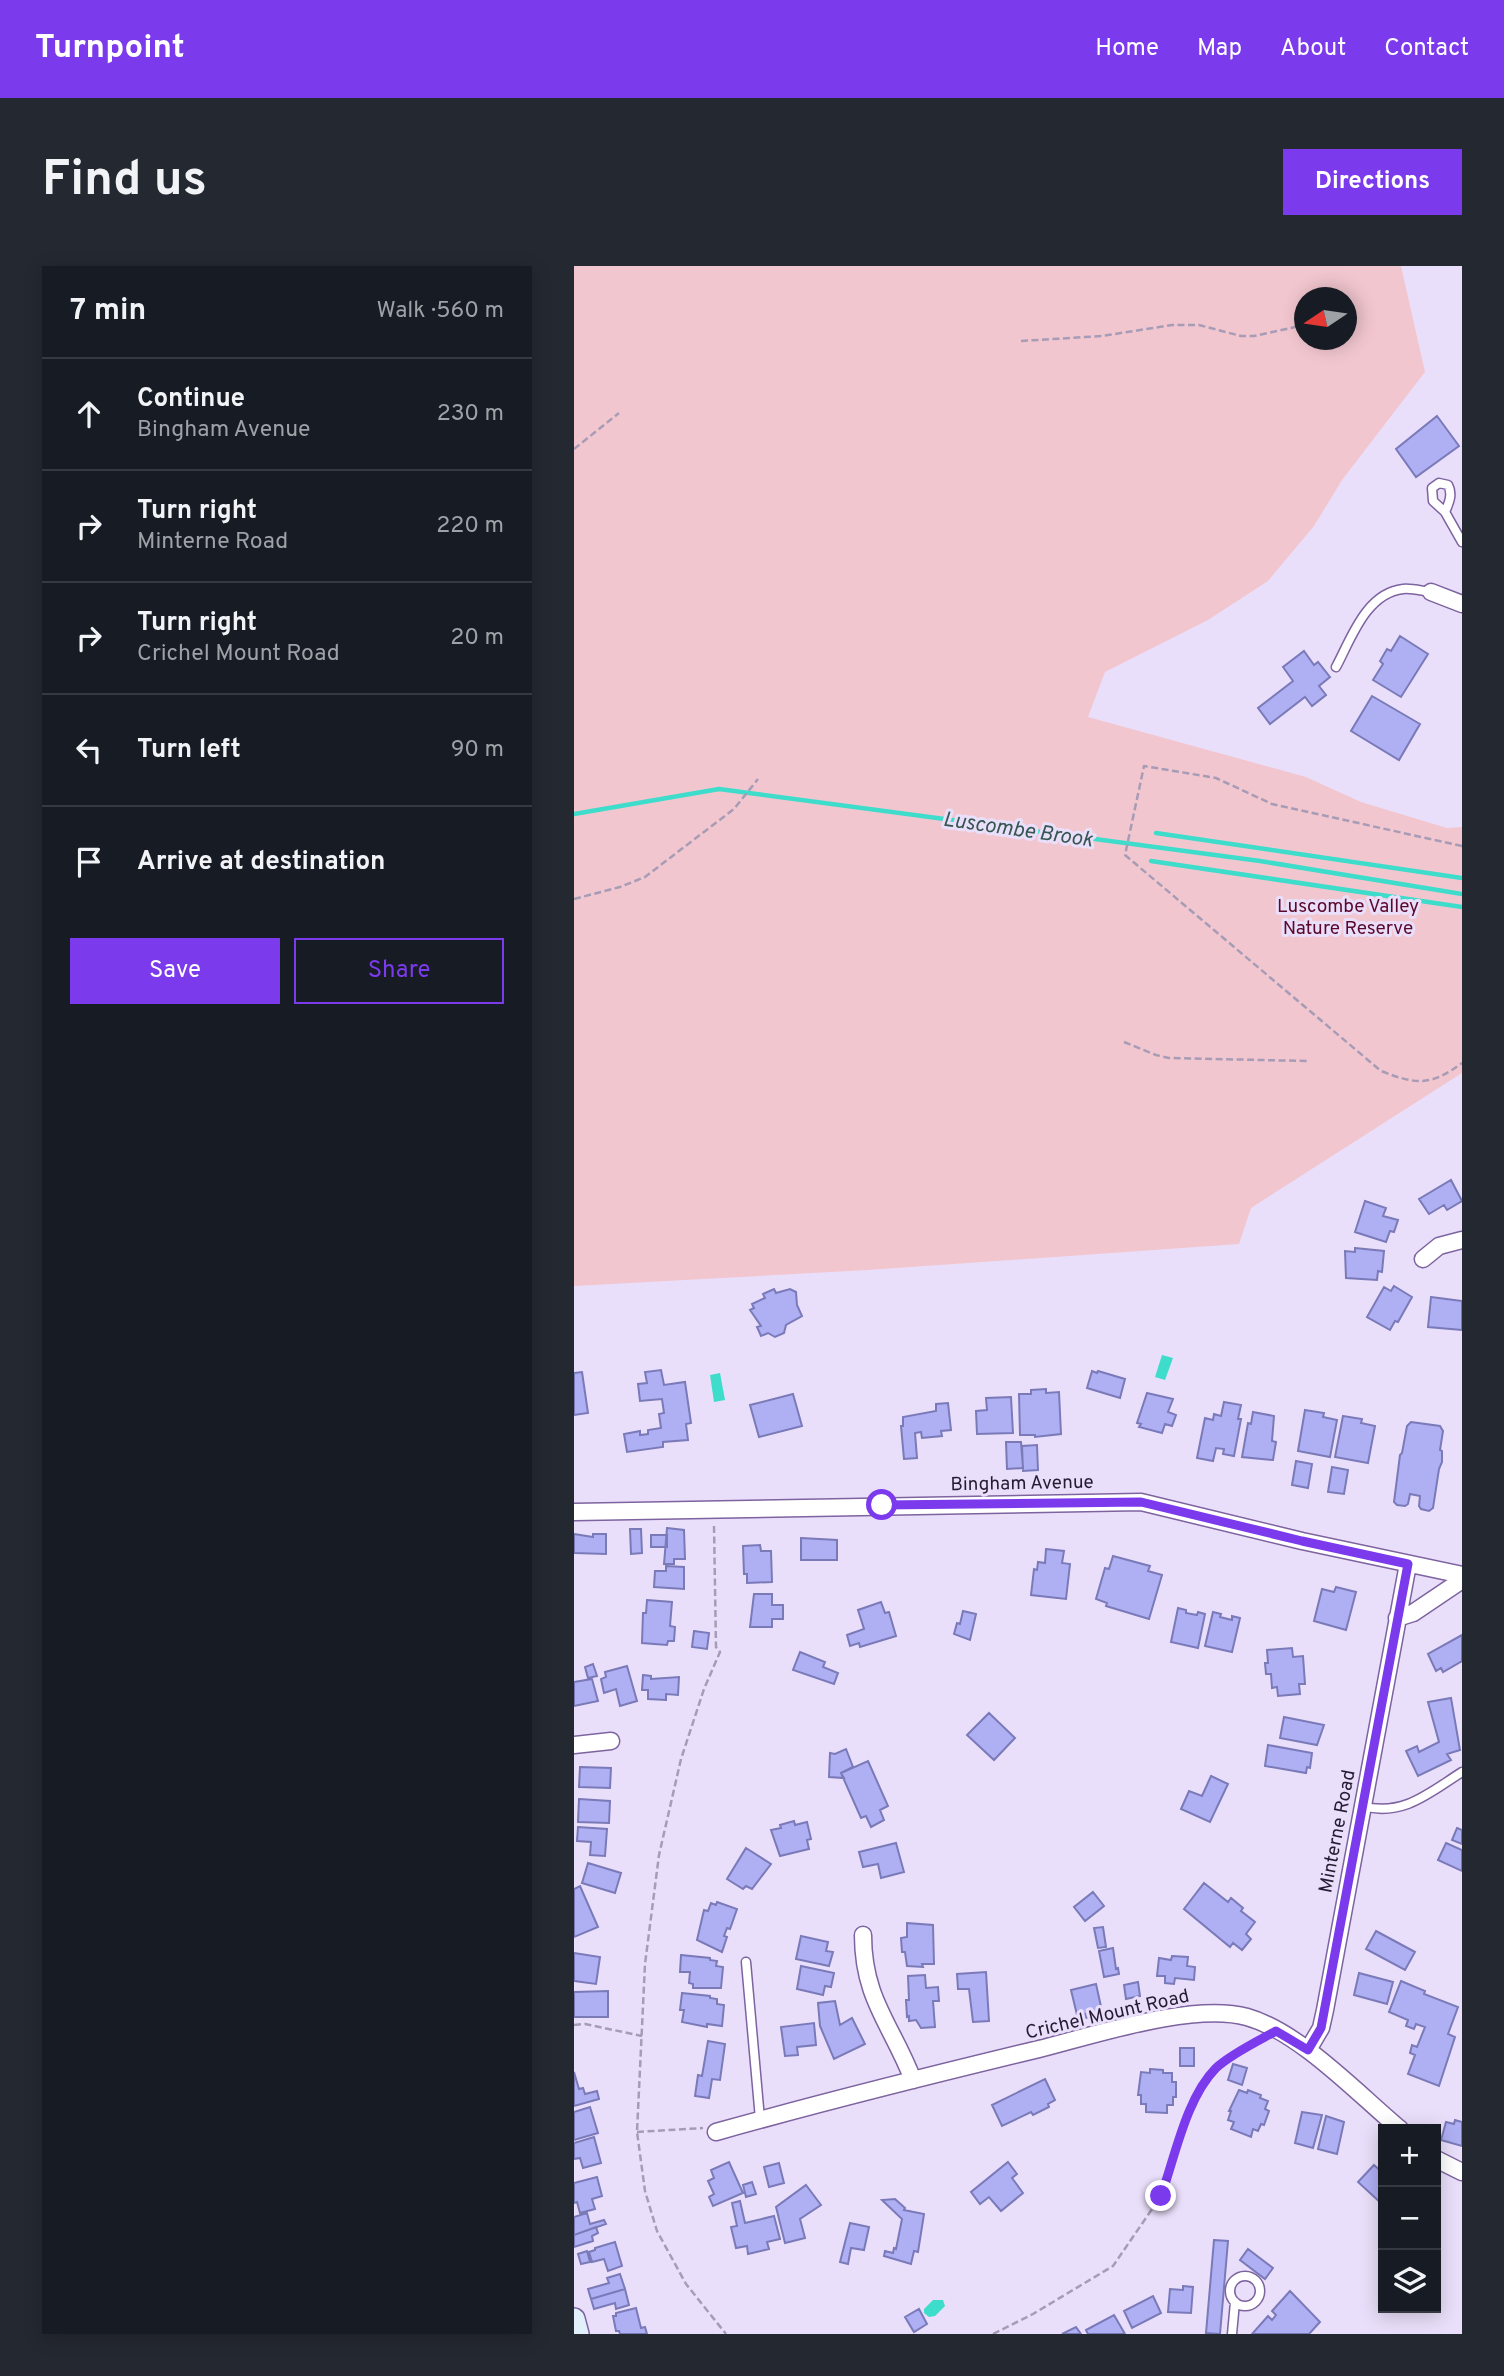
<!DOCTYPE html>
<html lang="en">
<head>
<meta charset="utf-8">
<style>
	body { margin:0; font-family:Overpass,sans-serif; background:#242831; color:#f1f3f6 }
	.controls { position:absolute; right:21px; bottom:21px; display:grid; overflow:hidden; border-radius:0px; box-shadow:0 4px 18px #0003 }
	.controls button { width:63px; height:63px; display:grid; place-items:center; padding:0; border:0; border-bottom:2px solid #363941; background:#171b24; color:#f1f3f6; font:35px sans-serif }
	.compass { position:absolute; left:720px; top:21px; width:63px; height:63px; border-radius:50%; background:#171b24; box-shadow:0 4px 18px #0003; rotate:257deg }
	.stop { position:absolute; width:21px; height:21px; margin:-16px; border:5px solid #7c3aed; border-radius:50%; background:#fff }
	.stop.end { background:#7c3aed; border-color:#fff; box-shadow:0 2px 7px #0008 }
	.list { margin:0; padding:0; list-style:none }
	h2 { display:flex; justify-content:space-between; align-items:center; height:91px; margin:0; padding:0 28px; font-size:30px }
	h2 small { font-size:23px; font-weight:400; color:#9ea1a6 }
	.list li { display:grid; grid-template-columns:46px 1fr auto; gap:21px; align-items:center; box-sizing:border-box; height:112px; padding:0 28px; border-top:2px solid #363941 }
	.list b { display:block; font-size:26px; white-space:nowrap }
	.list p { margin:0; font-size:23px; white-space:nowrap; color:#9ea1a6 }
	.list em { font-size:23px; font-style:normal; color:#9ea1a6 }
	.actions { display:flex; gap:14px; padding:21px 28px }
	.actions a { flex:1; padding:16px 0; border:2px solid #7c3aed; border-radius:0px; text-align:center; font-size:24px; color:#7c3aed }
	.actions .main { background:#7c3aed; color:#fff }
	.icon { flex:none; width:38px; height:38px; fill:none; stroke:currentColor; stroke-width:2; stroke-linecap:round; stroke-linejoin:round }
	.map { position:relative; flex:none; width:888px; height:2068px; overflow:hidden; border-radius:0px }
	header { display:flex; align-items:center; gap:42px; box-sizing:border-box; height:98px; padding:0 35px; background:#7c3aed; color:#fff }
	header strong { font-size:33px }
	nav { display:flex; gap:38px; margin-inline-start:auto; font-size:24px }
	.intro { display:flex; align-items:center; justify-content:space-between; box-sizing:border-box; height:168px; padding:0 42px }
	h1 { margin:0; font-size:49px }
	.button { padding:18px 32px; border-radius:0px; background:#7c3aed; color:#fff; font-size:24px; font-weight:700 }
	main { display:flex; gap:42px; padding:0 42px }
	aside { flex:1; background:#171b24; border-radius:0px; box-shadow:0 4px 18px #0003 }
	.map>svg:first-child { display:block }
	.green { fill:#f2c6cf; fill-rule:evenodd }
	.water { fill:#3edcca }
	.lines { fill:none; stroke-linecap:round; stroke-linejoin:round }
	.stream { stroke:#3edcca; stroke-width:4.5 }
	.building { fill:#afaff4; stroke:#7a7ab9; stroke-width:2 }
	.lane-casing { stroke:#7d639f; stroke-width:11 }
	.street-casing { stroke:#7d639f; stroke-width:19 }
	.secondary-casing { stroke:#7d639f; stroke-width:24 }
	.path { stroke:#a79cb6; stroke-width:2.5; stroke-dasharray:7 3.5; stroke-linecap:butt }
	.lane { stroke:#fff; stroke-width:8 }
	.street { stroke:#fff; stroke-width:16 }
	.secondary { stroke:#e2f0fc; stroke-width:21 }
	.route { stroke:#7c3aed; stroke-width:9 }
	.labels { text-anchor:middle; stroke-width:6; stroke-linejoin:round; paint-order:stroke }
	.park-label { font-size:19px; fill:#5b082a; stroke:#eadffa }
	.street-label { font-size:19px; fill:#261b34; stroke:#eadffa }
	.water-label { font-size:21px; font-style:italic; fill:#365651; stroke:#eadffa }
</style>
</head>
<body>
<header>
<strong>Turnpoint</strong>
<nav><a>Home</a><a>Map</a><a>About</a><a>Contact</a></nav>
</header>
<div class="intro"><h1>Find us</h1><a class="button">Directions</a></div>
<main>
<aside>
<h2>7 min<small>Walk · 560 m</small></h2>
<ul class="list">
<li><svg class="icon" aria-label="ahead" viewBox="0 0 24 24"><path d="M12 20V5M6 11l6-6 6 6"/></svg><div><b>Continue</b><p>Bingham Avenue</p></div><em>230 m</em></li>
<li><svg class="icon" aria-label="right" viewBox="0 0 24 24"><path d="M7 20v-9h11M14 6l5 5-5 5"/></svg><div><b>Turn right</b><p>Minterne Road</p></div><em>220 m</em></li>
<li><svg class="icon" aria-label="right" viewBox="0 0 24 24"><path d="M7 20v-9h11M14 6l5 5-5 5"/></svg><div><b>Turn right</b><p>Crichel Mount Road</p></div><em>20 m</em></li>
<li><svg class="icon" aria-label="left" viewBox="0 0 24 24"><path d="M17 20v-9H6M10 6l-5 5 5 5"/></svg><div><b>Turn left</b></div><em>90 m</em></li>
<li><svg class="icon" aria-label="arrive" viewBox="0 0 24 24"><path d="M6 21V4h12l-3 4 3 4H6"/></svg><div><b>Arrive at destination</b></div></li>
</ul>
<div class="actions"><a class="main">Save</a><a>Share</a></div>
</aside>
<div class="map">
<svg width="888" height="2068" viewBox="0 0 888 2068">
	<rect width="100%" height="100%" fill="#eadffa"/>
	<!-- green -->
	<path class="green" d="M0,0H827L851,106L768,214L740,260L694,315L634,354L531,406L514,451L732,511L787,536L873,562L888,561V807L677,942L665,978L294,1004L0,1020ZM730,32H772V74H730Z"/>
	<!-- water -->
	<path class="water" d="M588,1089L599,1092L591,1114L581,1111Z
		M146,1107L151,1134L140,1136L136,1109Z
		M359,2034H369L371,2040L361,2050L355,2051L350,2047V2043Z"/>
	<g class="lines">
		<!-- stream -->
		<path class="stream" d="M0,548L145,523L686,595L888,628
			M582,567L888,612
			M577,595L888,641"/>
	</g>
	<!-- building -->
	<path class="building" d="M863,150L885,180L842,211L822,183Z
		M826,370L854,388L827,431L799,414L809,398L806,395L813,383L817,385Z
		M730,385L740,399L744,396L756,411L745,420L752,429L738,440L731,431L696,458L684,442L719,415L709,401Z
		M798,430L846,458L825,494L777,465Z
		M877,914L888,935L873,944L870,939L855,948L845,933Z
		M791,935L812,942L809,950L824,954L820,966L816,965L812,976L781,966Z
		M781,982L810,985L808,1006L804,1005L803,1014L772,1012L771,985L781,986Z
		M820,1020L838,1031L824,1056L821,1055L816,1064L793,1051L810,1021L817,1025Z
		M200,1023L202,1027L216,1023L222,1026L223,1039L228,1050L212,1059L210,1067L201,1071L194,1067L187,1070L183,1061L187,1060L176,1044L180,1042L178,1038L191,1032L189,1028Z
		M857,1031L888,1035V1064L854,1061Z
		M87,1104L90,1119L111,1116L117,1157L112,1158L114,1174L89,1176V1181L53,1186L50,1168L66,1165V1169L74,1168V1164L87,1162L85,1148L90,1147L88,1133L66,1135L64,1118L73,1117L71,1106Z
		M518,1105L523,1107L524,1105L551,1113L546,1132L513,1122Z
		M8,1106L14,1147L0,1149V1107Z
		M472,1123V1127L485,1126L487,1168L461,1171V1169H446L445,1128H457V1124Z
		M573,1127L599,1133L594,1146L602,1149L598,1160L591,1158L588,1167L565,1161L567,1158L563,1157Z
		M219,1128L228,1160L185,1171L176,1139Z
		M437,1131L439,1167L403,1168L402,1145L413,1144L412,1132Z
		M650,1136L667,1139L664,1153H667L660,1190L649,1188L650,1183L642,1182L639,1195L623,1192L631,1152L639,1154L640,1148L647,1150Z
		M374,1137L377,1164L367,1165L368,1170L348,1172L347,1166L341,1167L343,1192L330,1193L327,1160H329V1151L362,1145V1138Z
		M731,1144L750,1147L749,1151L763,1154L756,1191L724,1185Z
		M679,1146L700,1150L698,1175L702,1176L699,1194L668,1191L674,1157L677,1158Z
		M769,1150L788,1153L787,1157L801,1160L794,1197L761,1191Z
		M837,1156L866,1160L869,1165L866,1184L868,1185V1196L865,1203L859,1242L855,1245L847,1243L845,1240L846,1230L836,1228L834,1238L831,1240L823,1239L820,1236L826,1189L828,1187L833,1160Z
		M432,1176H447L449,1202L433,1203Z
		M463,1179L464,1204L449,1205L448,1180Z
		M722,1195L738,1198L734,1222L718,1219Z
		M758,1201L774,1204L770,1228L754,1226Z
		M93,1262L110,1264L111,1293H100V1298H90Z
		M56,1263H67L68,1287L57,1288Z
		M0,1268L19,1271V1268H32V1288L0,1287Z
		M77,1269H93V1281H77Z
		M227,1272L263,1274V1294H227Z
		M186,1279L187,1285H197L198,1316L173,1317V1308H170L169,1280Z
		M472,1283L490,1285L488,1297L496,1298L492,1333L457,1329L460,1303L463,1304L464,1296L471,1297Z
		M539,1290L576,1300L574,1305L588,1309L575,1353L532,1340L533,1337L522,1333L531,1302L535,1303Z
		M92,1300L110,1301V1323L80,1321L81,1305H92Z
		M762,1321L782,1326L772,1364L740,1355L748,1323L760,1326Z
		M180,1328H198V1339H209V1353H198V1361H176Z
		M73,1334L98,1336L96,1360L101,1361L100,1375H94L93,1379L68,1377L69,1347H72Z
		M307,1336L311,1347L315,1346L322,1370L286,1381L285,1377L276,1380L273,1369L290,1363L284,1344Z
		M604,1342L612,1344V1347L623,1349L624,1346L631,1348L624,1382L597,1376Z
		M389,1345L402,1348L396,1374L380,1368L383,1357L386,1358Z
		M639,1346L647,1348L646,1351L658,1354V1350L666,1352L658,1386L631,1380Z
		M120,1365L135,1367L133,1383L118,1381Z
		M888,1369V1395L869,1406L867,1402L862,1405L854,1388Z
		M718,1382L719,1391L729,1390L731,1418H725L726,1428L704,1430L703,1421L698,1422L697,1408H692L691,1397H694L693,1384Z
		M226,1386L251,1396L249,1401L264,1407L260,1418L219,1404Z
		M19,1398L23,1410L14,1412L11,1401Z
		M53,1400L63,1435L46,1440L42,1423L30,1427L27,1413L32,1411L31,1406Z
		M69,1409L77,1410V1413L105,1411L104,1429L92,1428V1434L74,1433V1424H68Z
		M18,1413L24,1435L0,1440V1416Z
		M877,1432L886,1484L873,1488L877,1494L844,1510L832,1485L843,1480L845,1486L865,1476L854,1436Z
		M415,1447L441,1472L420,1494L393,1469Z
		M710,1451L750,1459L743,1479L706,1472Z
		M694,1479L738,1487L736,1502L733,1501L732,1507L691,1500Z
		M272,1483L279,1501L267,1507L270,1512L255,1511L256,1487L261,1488Z
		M294,1495L314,1540L306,1544L310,1554L297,1561L292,1550L287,1552L267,1507Z
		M6,1501L37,1502L36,1522L5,1521Z
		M637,1510L654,1518L636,1556L607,1543L615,1525L628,1530Z
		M5,1533L36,1535L35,1557L4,1556Z
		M220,1555L221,1559L233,1556L237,1573L233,1574L235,1583L206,1590L197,1564L207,1562L206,1559Z
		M4,1561L33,1563L31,1590L16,1589L17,1576L3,1575Z
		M883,1562L888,1564V1578L878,1574Z
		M322,1577L330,1606L307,1612L304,1598L289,1601L285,1586Z
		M872,1577L888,1584V1605L864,1594Z
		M172,1582L197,1598L178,1623L172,1620L169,1623L153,1613Z
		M14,1597L47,1607L41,1627L8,1617Z
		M630,1617L654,1636L657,1632L669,1642L667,1645L681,1656L672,1668L677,1673L668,1684L659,1677L656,1681L610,1643Z
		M6,1620L24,1661L0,1671V1623Z
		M519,1626L530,1640L511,1655L500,1641Z
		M143,1636L163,1643L156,1663L153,1662L150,1670L153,1671L148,1686L123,1674L130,1644L134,1645L137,1637L142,1639Z
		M333,1657L359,1659L360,1698H348L349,1701L333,1700L331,1686H328L327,1672L333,1671Z
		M529,1661L532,1681L524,1682L520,1662Z
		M802,1665L841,1686L831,1704L792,1683Z
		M227,1670L254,1676L252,1685L259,1686L255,1700L222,1693Z
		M539,1682L542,1703L544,1702L545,1708L530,1711L525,1685Z
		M0,1687L26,1691L22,1718L0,1715Z
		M107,1689L136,1692V1694L143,1695L142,1700L149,1701L147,1722H119V1718L115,1717L116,1706H106Z
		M598,1690L614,1691L613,1700L621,1701L620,1714L601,1712L600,1718L591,1717V1710H583L585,1692L597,1694Z
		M227,1700L260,1707L257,1721L251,1720L249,1729L223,1723Z
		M412,1706L415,1755L399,1756L395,1723H384L383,1708Z
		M785,1707L819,1716L813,1738L780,1729Z
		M351,1709L352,1722L364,1721L365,1735H359L361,1761L347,1762L342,1754L335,1755V1750L333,1751L332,1734H335L334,1710Z
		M827,1715L851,1725L850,1728L884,1741L874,1768L881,1771L865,1820L834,1808L841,1789L836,1787L838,1779L843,1781L851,1761L842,1758L840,1763L832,1760L834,1754L815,1746Z
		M564,1716L566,1730L552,1733L550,1719Z
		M522,1718L528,1745L519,1747L520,1751L512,1752L511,1748L503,1749L497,1724Z
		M34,1725V1751H0V1726Z
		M108,1727L136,1730V1732L143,1733V1738L150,1739L148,1760L133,1758V1761L108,1756L110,1744H106Z
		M261,1735L266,1759L278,1752L291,1778L260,1793L246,1760L244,1737Z
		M240,1757L242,1779L223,1781L224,1789L211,1790L207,1761Z
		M134,1775L151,1778L146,1814L138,1813L135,1832L121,1830L124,1809L128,1810Z
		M606,1782H620V1800H606Z
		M659,1798L673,1802L668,1819L654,1814Z
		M576,1803L589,1804V1807H598V1816H602V1831H599V1839H593V1847L572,1846V1838H567V1829H564L567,1806L576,1807Z
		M0,1806L5,1823L9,1822L11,1828L23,1825L25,1833L0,1840Z
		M471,1813L481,1834L474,1838L475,1841L459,1849L457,1846L428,1860L418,1839Z
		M665,1824L673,1827L674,1824L687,1829L686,1832L694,1835L691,1843L695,1845L690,1859L687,1858L684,1865L679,1863L677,1871L657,1863L660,1856L654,1854L657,1845H655Z
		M16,1841L24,1867L0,1874V1846Z
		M728,1846L748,1849L739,1882L721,1877Z
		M752,1850L770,1856L763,1888L744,1883Z
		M881,1854L888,1856V1880L867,1874L872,1856L880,1858Z
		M20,1871L27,1897L9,1902L6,1892L0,1893V1877Z
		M155,1896L169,1927L139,1940L135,1931L140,1928L134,1915L140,1912L137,1904Z
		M434,1896L443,1908L438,1912L449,1927L427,1945L415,1931L406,1938L397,1926Z
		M205,1897L210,1917L195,1921L190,1901Z
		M800,1899L809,1907V1939L784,1916Z
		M23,1911L28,1930L18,1933L21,1943L6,1947L3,1936L0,1937V1917Z
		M178,1916L182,1928L172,1931L169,1919Z
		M232,1919L247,1939L226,1953L231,1972L211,1977L202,1941Z
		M321,1933L331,1942L330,1944L350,1948L344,1986L340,1985L337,1998L310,1990L311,1985L319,1987L320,1982L322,1983L328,1953L308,1934Z
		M166,1935L171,1957L200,1950L206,1973L193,1976L195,1983L174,1988L173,1980L162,1982L157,1961L163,1960L158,1937Z
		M13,1947L16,1958L30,1954L32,1958L0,1969V1951Z
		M276,1957L295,1961L290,1984L277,1982L274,1998L266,1996Z
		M22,1961L24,1967L18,1970L19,1975L0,1981V1969Z
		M640,1974L654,1975L646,2068L632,2067Z
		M41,1976L48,2000L34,2005L30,1993L18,1996L15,1986L21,1984V1982Z
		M674,1983L699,2002L691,2013L666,1994Z
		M13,1985L16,1996L7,1998L4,1988Z
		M46,2008L51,2023L17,2033L14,2023L35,2017L33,2012Z
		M609,2020L619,2021L617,2047L594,2046L596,2023L609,2024Z
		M51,2023L55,2039L42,2043L41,2037L20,2043L17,2033Z
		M716,2025L746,2056L735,2068H678L694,2050L698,2054L702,2049L698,2045Z
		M579,2030L587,2047L558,2062L550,2045Z
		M62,2042L67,2062L71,2061L73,2068H46L45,2065H42L39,2050H42V2047Z
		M345,2043L353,2058L340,2066L331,2051Z
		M540,2049L551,2068H514L512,2064Z
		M502,2061L507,2068H488Z"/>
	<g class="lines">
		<!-- lane casing -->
		<g class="lane-casing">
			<path id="lane" d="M871,246C875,237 879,228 874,219L865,217L858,222L859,235L871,246L888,276
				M762,401C777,373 792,327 829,323C838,322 848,325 857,326
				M788,1540C829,1551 855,1527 888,1506
				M172,1696L186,1853
				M656 2025a15 15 0 1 1 30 0a15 15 0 1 1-30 0Z
				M658,2068L661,2036"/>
		</g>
		<!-- street casing -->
		<g class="street-casing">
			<path id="street" d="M857,326L888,338
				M849,993L865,980L888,974
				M0,1246L567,1236L728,1275L888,1309
				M823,1352L839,1347L888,1314
				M0,1479L37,1475
				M289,1669C289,1733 318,1759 339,1814
				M734,1784L747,1762L751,1744L834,1298
				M142,1866C249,1836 357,1809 465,1783C521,1769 619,1736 673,1751C726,1766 784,1828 826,1863
				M862,1893L888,1906"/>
		</g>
		<!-- secondary casing -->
		<g class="secondary-casing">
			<path id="secondary" d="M0,2053L4,2068"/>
		</g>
		<!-- path -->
		<path class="path" d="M447,75L528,70L598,59H625L667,70H680L730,59
			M0,183L45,147
			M888,580L698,538L642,512L570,500L551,589L807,805C843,819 857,820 888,797
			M0,633L46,621L71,611L160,543L184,513
			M550,776L582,789L595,792L733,795
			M140,1260L142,1381L146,1386L130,1423L107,1493L85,1589L71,1698L63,1866L71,1925L83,1965L112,2018L152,2068
			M0,1759L11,1758L68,1770
			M63,1866L129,1862
			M419,2068L459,2048L539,2000L587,1930L619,1837L628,1820L644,1801L687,1773"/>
		<!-- lane -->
		<use href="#lane" class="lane"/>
		<!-- street -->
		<use href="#street" class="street"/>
		<!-- secondary -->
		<use href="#secondary" class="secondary"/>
	</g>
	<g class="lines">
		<!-- route -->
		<path class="route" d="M308,1239L567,1236L728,1275L834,1298L747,1762L734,1784L702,1765C684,1775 657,1788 642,1802C612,1832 601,1891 587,1930"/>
	</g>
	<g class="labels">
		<!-- park labels -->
		<g class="park-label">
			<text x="774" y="646">Luscombe Valley<tspan x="774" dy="22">Nature Reserve</tspan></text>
		</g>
		<!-- street labels -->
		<g class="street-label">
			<text transform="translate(448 1216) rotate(-1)" y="7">Bingham Avenue</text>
			<text transform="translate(762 1565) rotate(-79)" y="7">Minterne Road</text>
			<text transform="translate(533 1747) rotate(-13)" y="7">Crichel Mount Road</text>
		</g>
		<!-- water labels -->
		<g class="water-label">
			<text transform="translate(444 563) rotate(8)" y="7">Luscombe Brook</text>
		</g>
	</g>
</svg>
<div class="controls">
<button>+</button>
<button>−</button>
<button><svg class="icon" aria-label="layers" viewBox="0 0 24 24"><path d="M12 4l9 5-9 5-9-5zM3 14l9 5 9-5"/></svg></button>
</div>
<svg class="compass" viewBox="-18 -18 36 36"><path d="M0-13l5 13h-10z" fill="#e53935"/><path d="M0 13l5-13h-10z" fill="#9ea1a6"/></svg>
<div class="stop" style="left:308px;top:1239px"></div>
<div class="stop end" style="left:587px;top:1930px"></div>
</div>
</main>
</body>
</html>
